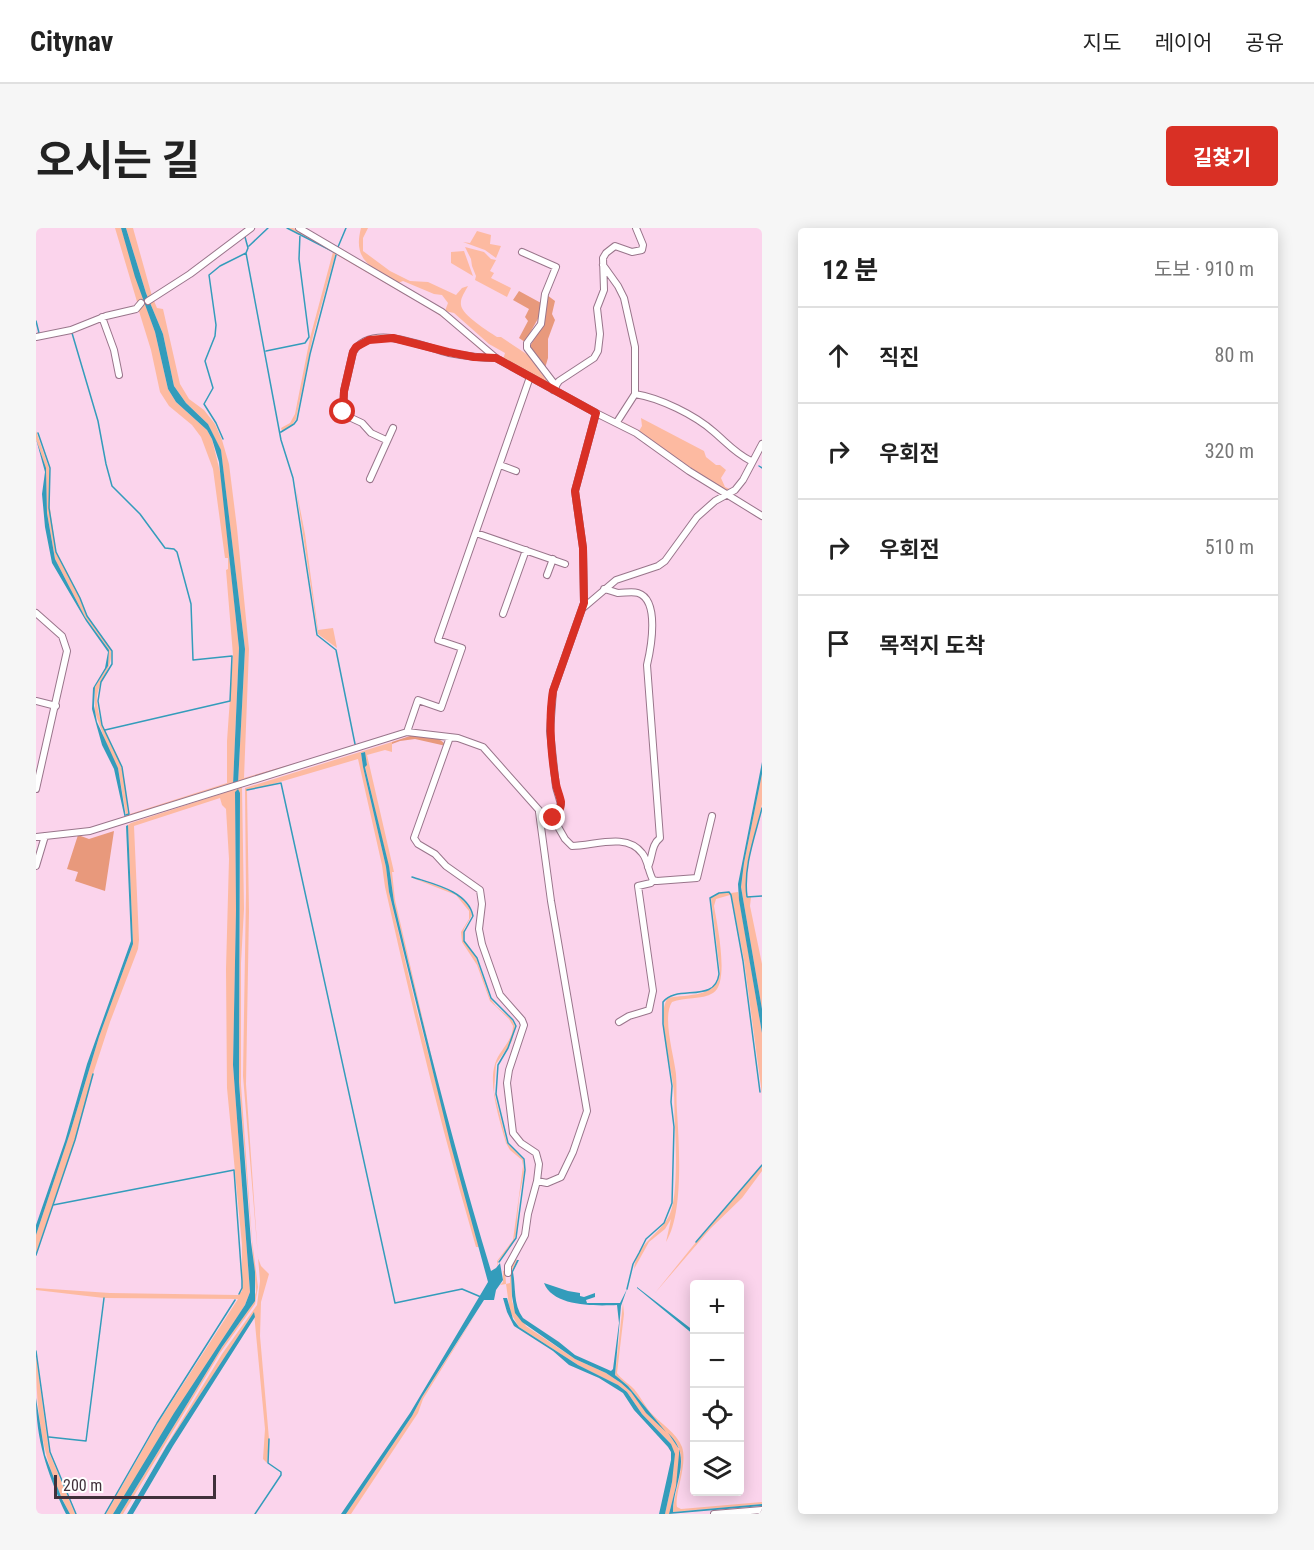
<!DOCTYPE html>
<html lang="ko">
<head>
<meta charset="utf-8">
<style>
	body { margin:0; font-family:"Roboto Condensed","Noto Sans KR",sans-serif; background:#f6f6f6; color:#222 }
	.controls { position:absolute; right:18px; bottom:18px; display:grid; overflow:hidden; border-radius:6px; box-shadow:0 3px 15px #0003 }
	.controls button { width:54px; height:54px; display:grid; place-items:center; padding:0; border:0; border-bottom:2px solid #e0e0e0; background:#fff; color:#222; font:30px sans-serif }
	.scale { position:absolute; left:18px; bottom:15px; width:162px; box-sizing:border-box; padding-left:6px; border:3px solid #40303a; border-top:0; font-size:16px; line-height:21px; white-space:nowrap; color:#40303a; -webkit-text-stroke:4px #fff; paint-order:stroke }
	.stop { position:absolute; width:18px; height:18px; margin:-14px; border:4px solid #d93025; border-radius:50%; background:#fff }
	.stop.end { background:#d93025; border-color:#fff; box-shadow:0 2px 6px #0008 }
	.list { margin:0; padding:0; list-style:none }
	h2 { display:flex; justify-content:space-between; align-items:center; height:78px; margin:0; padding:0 24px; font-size:26px }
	h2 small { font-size:20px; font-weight:400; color:#767676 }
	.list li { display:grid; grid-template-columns:39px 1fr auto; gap:18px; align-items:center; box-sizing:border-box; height:96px; padding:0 24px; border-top:2px solid #e0e0e0 }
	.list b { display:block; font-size:22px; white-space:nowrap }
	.list em { font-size:20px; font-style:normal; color:#767676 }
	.icon { flex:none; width:33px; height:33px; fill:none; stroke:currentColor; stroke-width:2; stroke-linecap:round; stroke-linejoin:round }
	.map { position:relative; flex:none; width:726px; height:1286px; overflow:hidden; border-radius:6px }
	header { display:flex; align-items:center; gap:36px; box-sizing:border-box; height:84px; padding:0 30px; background:#fff; border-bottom:2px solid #e0e0e0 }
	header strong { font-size:28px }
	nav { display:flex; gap:33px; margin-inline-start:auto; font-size:21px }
	.intro { display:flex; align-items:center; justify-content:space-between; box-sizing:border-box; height:144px; padding:0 36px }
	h1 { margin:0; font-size:42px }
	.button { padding:15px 27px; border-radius:6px; background:#d93025; color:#fff; font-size:21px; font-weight:700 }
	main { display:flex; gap:36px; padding:0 36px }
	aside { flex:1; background:#fff; border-radius:6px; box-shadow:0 3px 15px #0003 }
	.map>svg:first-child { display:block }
	.green { fill:#fdbaa1 }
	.forest { fill:#e8997c }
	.water { fill:#339cbb }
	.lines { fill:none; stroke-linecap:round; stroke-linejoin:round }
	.stream { stroke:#339cbb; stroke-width:1.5 }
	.minor-casing { stroke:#99758b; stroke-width:8 }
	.minor { stroke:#fff; stroke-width:6 }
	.route { stroke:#d93025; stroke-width:8 }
</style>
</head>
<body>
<header>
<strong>Citynav</strong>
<nav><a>지도</a><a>레이어</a><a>공유</a></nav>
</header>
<div class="intro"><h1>오시는 길</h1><a class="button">길찾기</a></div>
<main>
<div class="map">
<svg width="726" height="1286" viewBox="0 0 726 1286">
	<rect width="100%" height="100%" fill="#fbd4ec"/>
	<!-- green -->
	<path class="green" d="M79,0H85L108,72L102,77Z
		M90,0H97L116,68L121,80L127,81L144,156L153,171L168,182L179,196L186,212L193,236L201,300L213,421L208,550L322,517L202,556L209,421L185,223L172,196L150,175L138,158L127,106L110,65Z
		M251,0H257L300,24L277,108L260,191L256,197L246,203L245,200L254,195L259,186L274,110L297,24Z
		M325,0H332L327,10V23L354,43L374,53L392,54L420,67L426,60L432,58C429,64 424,70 425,77C426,87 452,103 461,109H465L492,127L515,158L467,132L469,125L453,116L418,85L409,83L412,75L406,67L398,66L367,53L362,55C337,40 316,34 325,0Z
		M441,3L455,7L454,16L465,18L460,30L449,22L427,14L434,15Z
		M429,19L448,24L455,31L460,32L454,43L458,45L455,50L475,60L471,69L439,52L440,48L436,38L435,31Z
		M428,23L437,48L415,35V24Z
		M302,26L412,90L453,128L426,126L405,120L406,119L426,125L450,127L414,95L399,84L301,27Z
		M109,75L119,104L132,161L140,174L171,202L176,211L185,248L203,420L197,557L90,590V588L94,586L191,555V513L197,427L190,342L192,341V330H189L177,241L165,209L156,197L133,178L124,164L115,122L102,80Z
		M605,190L668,223L670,229L680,237H684L690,242L685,250L689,259L696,262L692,265L586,193L603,203L606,198Z
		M0,203L13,240V273L20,324L44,370L51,389L74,419C80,441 59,453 61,475C63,498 76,515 84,535C90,551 90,570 92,586L90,587L82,540L72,521L59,484V459L72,438L73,422L49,389L19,331L11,285L10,240L0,211Z
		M260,260L269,306L282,402L297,400L301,420L282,406Z
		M356,514V524L349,522L331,527L358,644H356L359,672L402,857L358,674L354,645L329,538L331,537L328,524L325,525L327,539L350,639L353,664L381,783L443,1019H440C405,900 376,779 349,659L346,637L322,531L227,559L211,562L213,684L210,856L222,1030L225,1038L233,1046L225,1074L224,1108L233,1211L231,1235L227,1231L229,1201L218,1085L130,1219L89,1286L186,1126L221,1077L224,1053L207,848L210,665L209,560Z
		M726,546V576L711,638L710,670L715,669L714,678L726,736V781L705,659L708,635Z
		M206,559L208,681L205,735V857L216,1012L222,1059L219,1076L184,1125L87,1286H84L186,1119L215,1078L220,1064L203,854L204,565L199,564L200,682L197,837L214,1064L209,1077L77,1286H70L122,1195L202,1071L68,1070L0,1062V1060L74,1065L202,1067L206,1063V1017L191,860L190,741L193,631L190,581L186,577L184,570L98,598L103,712L102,721L74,794L57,846L39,912L0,1025V1007L34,905L63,809L97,716L92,597L95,595Z
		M374,649C396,657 429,662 436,687L428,701L427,712L440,730L454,770L460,778L476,792L479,798L476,813L460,836L458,864L471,915L487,931L488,944L483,970L480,1006L476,1017L462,1033V1039L461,1033L477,1012L487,938L486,932L474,922L470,915C464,893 452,858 459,836C463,822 477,813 477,798L473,791L454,773L441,737L426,714L425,704L433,691V683L420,667Z
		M702,664L726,805V866L708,732L695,665Z
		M684,665H693L694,667L680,671L678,678C681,696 694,755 677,765C666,772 648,769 636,774C626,789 638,828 640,846C641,858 640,870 641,883C643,917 648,984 630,1014L635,991L629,1001L613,1014L598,1041C601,1015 623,1007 633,988C642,972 640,917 639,897C638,884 639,869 637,856C635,837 620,784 632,770C652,766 682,770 684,744L675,670Z
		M726,938V943L706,970L675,1000L619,1065L660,1014Z
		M479,1030L481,1032L475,1045L476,1073L478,1079L490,1098L539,1131L570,1145L585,1155L595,1164L603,1175L629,1203L592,1158L579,1147L587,1075L588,1086L581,1145C585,1151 592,1155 598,1161C604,1168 608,1176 614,1184C624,1195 641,1205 646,1219C652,1237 638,1266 641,1279L645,1281L726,1274V1276L637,1284C638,1257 658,1226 632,1206C636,1211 641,1216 643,1222C647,1240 637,1269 633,1286H629L636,1254L635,1216L606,1186L591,1164L582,1157L542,1137L483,1099L474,1084L470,1056L464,1057L467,1054V1043L469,1042L470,1056L474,1055V1041Z
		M441,1084L387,1171L382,1185L315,1286H310L376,1188L386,1169Z
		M0,1128L13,1224L39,1286H34C6,1234 0,1187 0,1128Z"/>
	<!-- forest -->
	<path class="forest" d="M483,63L505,75L504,87L489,114L483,110L492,93L489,89L493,81L477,72Z
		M511,67L519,73L516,86L519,92L512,111V130L509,140L494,118L507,97Z
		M374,508C386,507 404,507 410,518L379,511L364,513L356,516V514Z
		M78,603L69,663L39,653L42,644L31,641L42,607L53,611Z"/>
	<!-- water -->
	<path class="water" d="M85,0H90L110,65L127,106L138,158L150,175L172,196L185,222L209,421L202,556L197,557L203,420L183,234L176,211L171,202L140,174L132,161L119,104L99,49Z
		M0,211L10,240L11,285L19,331L49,389L73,422L72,438L59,459L58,478L61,494L82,540L90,590L89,591L78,541L66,517L56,481L57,460L69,440L72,424L50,393L16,335L9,299L6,266L9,244Z
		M329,524L331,537L329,539L353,638L358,674C387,798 418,921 455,1043L460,1040L464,1035L467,1052L460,1062L458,1072H448L386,1169L376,1188L310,1286H305L374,1185L452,1054L415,918L353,664L350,639L327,539L325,525Z
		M726,534V546L708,635L705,659L726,781V805L703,672L702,656Z
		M202,561L204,565L203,854L215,1014L219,1044V1073L186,1119L84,1286H77L138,1185L209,1077L214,1064L197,837L200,682L199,564Z
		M92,597L97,716L63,809L34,905L0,1007V997L29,913L51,836L95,713L90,598Z
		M481,1032H483L477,1044C480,1060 477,1076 487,1090L523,1114L539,1127L575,1143L577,1141L583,1095L581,1077C560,1078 517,1079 508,1055L532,1063L544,1065V1068L548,1069L559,1065V1069L550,1072L551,1075H584L591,1061L585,1078L579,1147L592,1158L630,1204L610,1185L595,1164L585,1155L570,1145L539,1131L486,1094L479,1085L476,1068L475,1045Z
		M601,1059L658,1103V1107L601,1060Z
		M467,1070H471L477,1091L483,1099L542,1137L582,1157L591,1164L606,1186L635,1216L639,1226L636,1254L629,1286H623L635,1232V1224L632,1219L598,1182L587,1165L563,1150L533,1137L517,1123L478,1098L471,1084Z
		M218,1084L219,1089L137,1218L97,1286H91L130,1219Z
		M0,1170L9,1227L26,1271L34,1286H30L27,1280C11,1243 0,1212 0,1170Z
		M632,1205C658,1229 637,1255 637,1284L726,1276V1278L633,1286L640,1258L643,1226V1221Z"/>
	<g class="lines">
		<!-- stream -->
		<path class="stream" d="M251,0L298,24
			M209,9L212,20L210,25L245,212L257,250L281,407L300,422L319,516
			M213,18L232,0
			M302,19L310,0
			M0,93L3,105L0,106
			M33,105H36L62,193L70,236L76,258L104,286L129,320L138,321L141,324L155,376L157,432L196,428L194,473L69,502
			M230,123L269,115L273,109L263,31L264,6
			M245,204L258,196L261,192L274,126L300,27
			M2,205L14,240L13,280L20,324L44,370L51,388L76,423V436L65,454L62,473L66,497L86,539L93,586L90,587
			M187,211L180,195L168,176L177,160L169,133L179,108L180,97L173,47L184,38L210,25
			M723,238L726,240
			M211,562L245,555L359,1075L426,1061L445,1069
			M726,580C719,608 707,639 711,669L726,668
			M376,649C397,656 432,663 437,688L428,704V713L441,730L455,770L477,792L480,798L472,820L462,837L460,866L472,915L488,931L489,942L480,1010L463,1034
			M17,977L198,942L206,1053V1060L203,1066
			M660,1014L726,937
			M0,1027L39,912L57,846
			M591,1061L597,1036L603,1025L610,1011L628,995L636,975L638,899L635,874L636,858L627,796V774C641,756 679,776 683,746L674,670L683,665L693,664L695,667L707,733L724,864
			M0,1123L14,1224L40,1286
			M13,1209L50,1213L68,1070
			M69,1286L121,1195L199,1072
			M219,1286L245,1247V1244L232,1235L233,1211"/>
		<!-- minor casing -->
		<g class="minor-casing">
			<path id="minor" d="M263,0L406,84L460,130L560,185L600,205L653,243L726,288
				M486,24L520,39L509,66L505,96L491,115V120L520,158
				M567,37L582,58L588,70L599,119V166L581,194
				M112,73L154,46L215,0
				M66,89L78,122L83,147
				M0,109L35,102L70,88L100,81L105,75
				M517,162L523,153L558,130L562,123L564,106L561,80L568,62L567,30L570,25L579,18L596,24L606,22L607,17L600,0
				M599,166C624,170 659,187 678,204C692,216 699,225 715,233
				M350,212L335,205L326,195L311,188L307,184L308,163L317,124C336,94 387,119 413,125C429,128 444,130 460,130
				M464,237L480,243
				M334,251L357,200
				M440,305L529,336
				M511,347L517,331
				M568,361C573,362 578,364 582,365C589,365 596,363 602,365C624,372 615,420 611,437L624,610C615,617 617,628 612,639
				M547,380L580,352L622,338L629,333L661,289L679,273L699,262L707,252L726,216
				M0,385L26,408L31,423L0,561
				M467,386L490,322
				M0,473L20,478
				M371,504L382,472L405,480L426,420L402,412L494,149
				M414,509L378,610L382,616L399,626L410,638L444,662L446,676L443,701L446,716L464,767L486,792L488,797L473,842L471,855L477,905L485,915L500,925L503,936L501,953L492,986L489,1007L472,1038V1045
				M517,590L529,611L536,618C558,618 590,604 606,625C612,632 612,643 617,652L621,653L661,650L676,588
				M0,609L54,603L371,504L422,510L447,519L510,590L513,591L521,588L525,576L520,559L514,503L517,463L548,375L547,320L539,263L560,185
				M0,638L9,608
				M583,794L593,788L613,782L617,763L602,658L615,655L617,652
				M501,953L511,955L525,949L537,924L551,883L515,673L503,584
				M678,1286L726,1282"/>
		</g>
		<!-- minor -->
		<use href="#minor" class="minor"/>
	</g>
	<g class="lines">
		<!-- route -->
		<path class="route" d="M307,184L308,163L317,124L320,119L333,112L357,110L412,124L438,129L460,130L560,185L539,263L547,320L548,375L517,463C512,494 515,526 520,556C521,562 524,568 525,574C525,581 522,586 517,590"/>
	</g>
</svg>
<div class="controls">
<button>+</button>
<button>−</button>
<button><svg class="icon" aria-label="locate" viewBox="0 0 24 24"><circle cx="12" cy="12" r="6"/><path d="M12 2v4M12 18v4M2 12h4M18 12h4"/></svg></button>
<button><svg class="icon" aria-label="layers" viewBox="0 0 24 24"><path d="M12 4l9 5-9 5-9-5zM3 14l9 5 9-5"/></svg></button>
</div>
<div class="scale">200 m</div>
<div class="stop" style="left:307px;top:184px"></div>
<div class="stop end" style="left:517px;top:590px"></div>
</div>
<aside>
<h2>12 분<small>도보 · 910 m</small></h2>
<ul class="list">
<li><svg class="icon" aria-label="ahead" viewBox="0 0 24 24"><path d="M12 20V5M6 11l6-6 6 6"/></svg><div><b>직진</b></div><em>80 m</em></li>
<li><svg class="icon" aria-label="right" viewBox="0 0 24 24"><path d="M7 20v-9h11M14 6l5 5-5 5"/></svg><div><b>우회전</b></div><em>320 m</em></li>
<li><svg class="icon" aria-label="right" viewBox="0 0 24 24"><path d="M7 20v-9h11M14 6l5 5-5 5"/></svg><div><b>우회전</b></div><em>510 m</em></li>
<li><svg class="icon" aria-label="arrive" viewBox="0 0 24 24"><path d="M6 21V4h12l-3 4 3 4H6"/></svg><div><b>목적지 도착</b></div></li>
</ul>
</aside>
</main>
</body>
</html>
